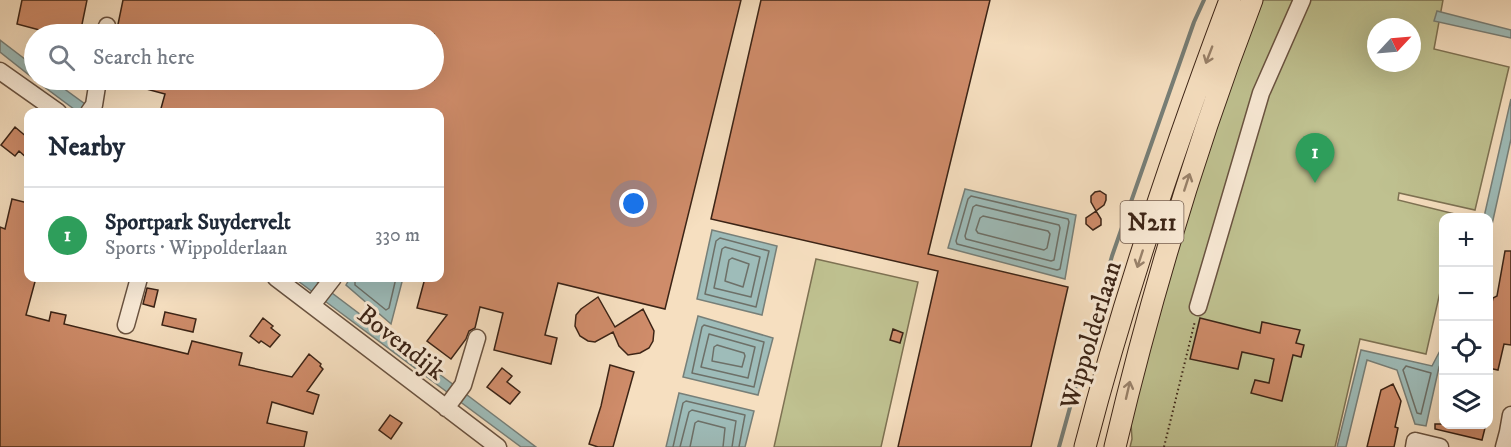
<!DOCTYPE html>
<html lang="en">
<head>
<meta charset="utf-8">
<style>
	body { margin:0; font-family:"IM FELL DW Pica",serif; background:#f6f6f7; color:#1f2937 }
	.controls { position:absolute; right:18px; bottom:18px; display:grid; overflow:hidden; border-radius:12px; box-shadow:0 6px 24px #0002 }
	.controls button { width:54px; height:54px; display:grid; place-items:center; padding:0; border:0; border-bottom:2px solid #e0e1e3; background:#fff; color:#1f2937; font:30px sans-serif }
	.compass { position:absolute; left:1367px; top:18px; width:54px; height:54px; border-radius:50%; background:#fff; box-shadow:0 6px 24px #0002; rotate:64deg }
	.you { position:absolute; left:634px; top:204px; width:21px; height:21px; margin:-15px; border:4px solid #fff; border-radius:50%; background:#1a73e8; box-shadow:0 0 0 9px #1a73e833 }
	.badge { display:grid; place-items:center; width:39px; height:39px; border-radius:50%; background:#db2777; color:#fff; font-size:20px; font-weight:700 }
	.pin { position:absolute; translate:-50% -50px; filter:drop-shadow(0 2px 3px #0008) }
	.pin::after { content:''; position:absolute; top:32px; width:21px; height:18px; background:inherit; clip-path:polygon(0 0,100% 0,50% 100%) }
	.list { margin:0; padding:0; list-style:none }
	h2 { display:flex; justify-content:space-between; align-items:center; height:78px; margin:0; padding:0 24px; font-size:26px }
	h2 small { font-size:20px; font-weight:400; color:#747a83 }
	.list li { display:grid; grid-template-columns:39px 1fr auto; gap:18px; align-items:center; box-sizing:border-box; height:96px; padding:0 24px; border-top:2px solid #e0e1e3 }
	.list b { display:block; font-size:22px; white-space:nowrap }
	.list p { margin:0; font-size:20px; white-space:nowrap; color:#747a83 }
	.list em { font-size:20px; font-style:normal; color:#747a83 }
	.icon { flex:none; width:33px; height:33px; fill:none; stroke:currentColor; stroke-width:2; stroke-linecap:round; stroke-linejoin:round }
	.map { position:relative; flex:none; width:1511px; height:447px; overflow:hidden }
	.search { position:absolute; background:#fff; box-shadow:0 6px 24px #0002; left:24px; top:24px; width:420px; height:66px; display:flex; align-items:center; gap:15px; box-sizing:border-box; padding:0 21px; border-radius:33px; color:#747a83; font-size:22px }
	.panel { position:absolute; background:#fff; box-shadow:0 6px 24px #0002; left:24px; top:108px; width:420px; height:174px; border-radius:12px }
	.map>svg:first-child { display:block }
	.green { fill:#bfc190; stroke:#7e7253; stroke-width:1.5; fill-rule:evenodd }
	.water { fill:#9ebcb9; stroke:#777f78; stroke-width:1.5 }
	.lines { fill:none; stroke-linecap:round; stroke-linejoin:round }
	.shore { stroke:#6d7068; stroke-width:1.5 }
	.stream { stroke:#777f78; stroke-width:4 }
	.building { fill:#cf8c6a; stroke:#3c2416; stroke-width:1.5 }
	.minor-casing { stroke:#6a5340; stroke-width:19 }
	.major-casing { stroke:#3c2416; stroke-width:23 }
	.path { stroke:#3c2416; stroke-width:2; stroke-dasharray:1.5 3; stroke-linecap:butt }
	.minor { stroke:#f9ead6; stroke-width:16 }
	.major { stroke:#f6dfc0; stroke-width:21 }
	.oneway { stroke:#99826b }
	.labels { text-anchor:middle; stroke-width:6; stroke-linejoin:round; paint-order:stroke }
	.shield { fill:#f9ead6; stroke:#755f50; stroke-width:1.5 }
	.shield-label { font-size:24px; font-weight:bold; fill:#3c2416 }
	.street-label { font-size:26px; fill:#3c2416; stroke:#f9ead6 }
</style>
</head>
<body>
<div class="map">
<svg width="1511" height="447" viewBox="0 0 1511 447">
	<rect width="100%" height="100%" fill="#f6dfc0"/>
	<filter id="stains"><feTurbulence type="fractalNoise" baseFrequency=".00333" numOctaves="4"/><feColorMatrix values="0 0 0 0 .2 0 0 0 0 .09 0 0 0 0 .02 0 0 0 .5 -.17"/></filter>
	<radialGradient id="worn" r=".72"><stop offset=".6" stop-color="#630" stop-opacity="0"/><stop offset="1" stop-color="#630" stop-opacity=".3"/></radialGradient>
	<!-- green -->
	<path class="green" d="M1261,0H1443L1434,49L1509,67L1475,210L1399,193L1398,200L1459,215L1458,217L1444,218L1443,279L1426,354L1360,339L1335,447H1130L1132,439L1131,423L1165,284L1221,103ZM1376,27H1412V63H1376Z
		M816,259L918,282L881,447H774Z"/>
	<!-- water -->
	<path class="water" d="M1437,11L1511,30V38L1434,21Z
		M0,40L34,66V79L0,52Z
		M35,80H52L96,112H78Z
		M1511,99V139L1489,238L1488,218L1484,217Z
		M965,189L1076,215L1065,279L948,248Z
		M712,230L777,246L762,315L697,299Z
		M294,278H312L536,447H521Z
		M350,278H403L391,324L346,285Z
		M698,316L773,338L758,395L683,377Z
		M1443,345V359L1439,367L1426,426L1415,424L1397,370L1367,360L1346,447H1337L1361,350L1432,366Z
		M679,393L754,411L745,447H666Z"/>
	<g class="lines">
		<!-- shore -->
		<path class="shore" d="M971,196L1068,219L1069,222L1060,269L1057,270L957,244L956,241L968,199Z
			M976,205L1059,225L1060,228L1054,260L1051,261L966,239L965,236L973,207Z
			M983,216L1048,231L1050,234L1047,248L1044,250L978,233L976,230L980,218Z
			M720,238L769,251L756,307L705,294L716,241Z
			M725,247L760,257L751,297L714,288L722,249Z
			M732,258L749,264L743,287L725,281L729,260Z
			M355,278V285L386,310L389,308L396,278
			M704,325L764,342L754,387L692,373L702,327Z
			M709,334L755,347L748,378L701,367Z
			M717,345L744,353L745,356L742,367L712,361L714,347Z
			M1406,366L1431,373L1421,414L1417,413L1403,370Z
			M673,447L683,403L686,401L745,415L739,447
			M680,447L689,412L692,410L736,421L732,447
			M690,447L695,423L698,421L725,428L723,447"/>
		<!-- stream -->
		<path class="stream" d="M1059,447L1112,256L1194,22L1204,0"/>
	</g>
	<!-- building -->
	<path class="building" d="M22,0H87L80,34H46L47,32L17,24Z
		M123,0H741L665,309L558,283L545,335L557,338L551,364L494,350L503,313L480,307L475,328L469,331L466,339L451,359L427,341L447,315L417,308L425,278H440V112H160L165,94L124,83L125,80H434V34H116Z
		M761,0H990L928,254L1068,287L1031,447H898L938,271L711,219Z
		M15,127L28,138V159L19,151L15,156L1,145Z
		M1100,191L1106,195V200L1104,205L1096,211L1101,219V225L1093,230L1086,224V218L1096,211L1091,202V196L1095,192Z
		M12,199L28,203V278H36L26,315L49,321L51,312L66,315L64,324L188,354L192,341L242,353L239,365L292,377L309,354L321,364L320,366L323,369L307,391L319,395L313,414L272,402L267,423L307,432L304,447H0V227L5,229Z
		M1505,251H1511V345L1504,344L1498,370L1488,368V306L1491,307L1493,298L1497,296Z
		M147,288L158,290L154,307L143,304Z
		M598,297L615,327L643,309L654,331L653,341L649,348L640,353L628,355L619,346L613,332L595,342L588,341L580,336L575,326L576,315L581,309Z
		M165,312L196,319L193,332L162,325Z
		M263,318L273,326L271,328L280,335L270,347L261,341L259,343L250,336Z
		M1200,318L1260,333L1262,322L1300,330L1296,343L1304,345L1301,357L1293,355L1282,401L1251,393L1255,380L1269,383L1274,359L1242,352L1238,369L1190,359Z
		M893,329L903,333L900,343L890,340Z
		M610,365L634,372L613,447H598L589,444L601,406Z
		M502,368L512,376L507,382L520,392L510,404L487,387Z
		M1393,384L1401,401L1395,427L1398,428L1394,447H1367L1381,390Z
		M390,415L402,423L391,439L379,430Z
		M1435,424H1486L1482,440L1435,429Z"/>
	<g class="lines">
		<!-- minor casing -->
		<g class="minor-casing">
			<path id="minor" d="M105,34L107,26
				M0,71L58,112
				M89,112L94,105L98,80
				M276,278L498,447
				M312,305L333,278
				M1198,307L1261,93L1302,0
				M126,325L139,278
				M446,408L463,385L477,338
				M1508,432L1511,415
				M1414,447L1415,441L1440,447
				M1504,447L1508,432L1511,433"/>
		</g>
		<!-- major casing -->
		<g class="major-casing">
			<path id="major" d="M1085,447C1124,296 1175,146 1230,0
				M1115,447C1151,295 1196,146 1252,0"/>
		</g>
		<!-- path -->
		<path class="path" d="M1164,447L1195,321"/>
		<!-- minor -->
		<use href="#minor" class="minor"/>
		<!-- major -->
		<use href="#major" class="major"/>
	</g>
	<!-- one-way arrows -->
	<defs><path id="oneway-shaft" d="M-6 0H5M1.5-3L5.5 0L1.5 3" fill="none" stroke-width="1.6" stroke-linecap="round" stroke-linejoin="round" transform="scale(1.5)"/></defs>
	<g class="oneway">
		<use href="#oneway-shaft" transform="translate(1209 55) rotate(111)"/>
		<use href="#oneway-shaft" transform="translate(1187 182) rotate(-72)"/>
		<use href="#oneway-shaft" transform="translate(1140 259) rotate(108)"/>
		<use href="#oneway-shaft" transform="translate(1128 390) rotate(-77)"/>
	</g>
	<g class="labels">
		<!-- shield labels -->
		<rect class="shield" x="1120.5" y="201" width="63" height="42" rx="4.5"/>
		<g class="shield-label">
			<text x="1152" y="230">N211</text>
		</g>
		<!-- street labels -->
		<g class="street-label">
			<text transform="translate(1090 335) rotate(-73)" y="9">Wippolderlaan</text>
			<text transform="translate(402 342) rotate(38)" y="9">Bovendijk</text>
		</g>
	</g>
	<rect width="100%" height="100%" filter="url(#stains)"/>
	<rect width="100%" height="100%" fill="url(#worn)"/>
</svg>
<div class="controls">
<button>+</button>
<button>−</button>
<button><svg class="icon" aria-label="locate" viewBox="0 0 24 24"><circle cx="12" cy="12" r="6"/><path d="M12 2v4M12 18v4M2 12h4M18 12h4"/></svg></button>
<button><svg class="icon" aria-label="layers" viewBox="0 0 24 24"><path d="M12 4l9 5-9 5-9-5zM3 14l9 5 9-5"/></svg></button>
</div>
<svg class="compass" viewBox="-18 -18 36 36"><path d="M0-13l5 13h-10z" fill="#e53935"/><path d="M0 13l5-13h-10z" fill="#747a83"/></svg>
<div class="you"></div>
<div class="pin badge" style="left:1315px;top:183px;background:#2e9e5b">1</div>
<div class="search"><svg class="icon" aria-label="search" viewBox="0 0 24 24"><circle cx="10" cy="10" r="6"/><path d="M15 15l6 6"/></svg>Search here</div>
<section class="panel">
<h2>Nearby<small></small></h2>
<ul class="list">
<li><span class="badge" style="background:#2e9e5b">1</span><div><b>Sportpark Suydervelt</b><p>Sports · Wippolderlaan</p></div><em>330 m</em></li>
</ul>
</section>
</div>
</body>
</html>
